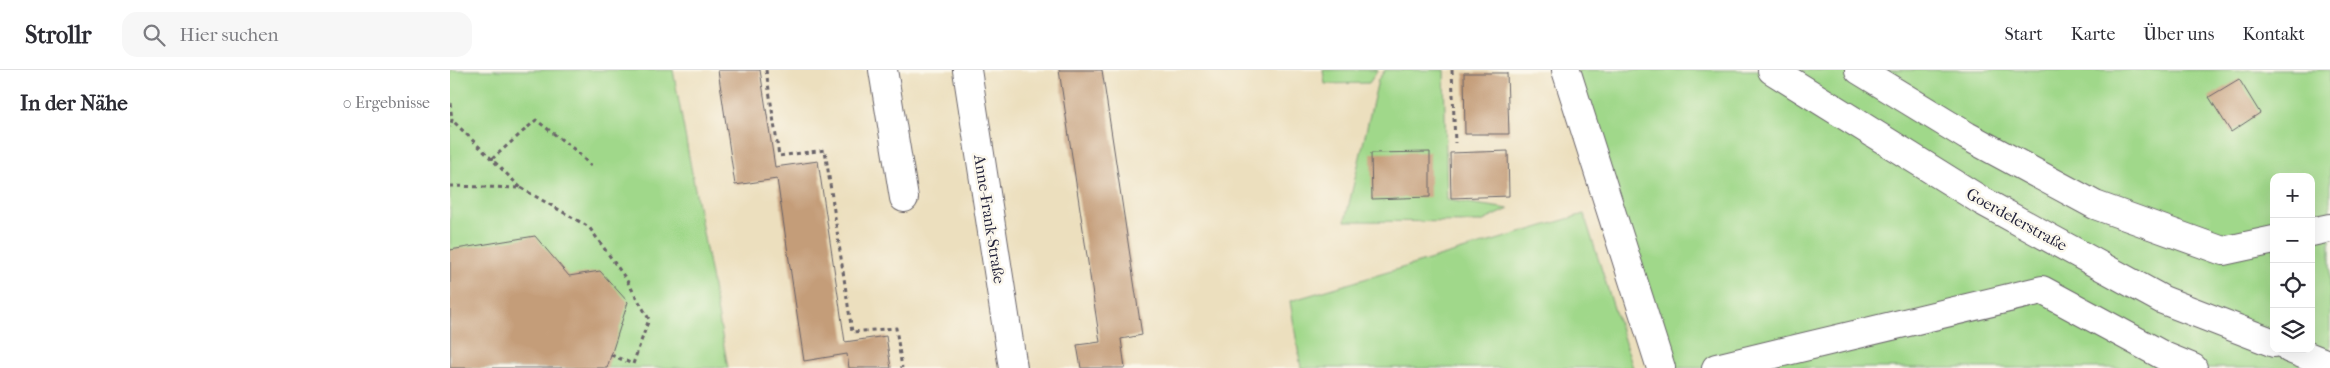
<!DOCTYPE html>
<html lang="de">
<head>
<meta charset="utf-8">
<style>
	body { margin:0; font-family:"IM FELL French Canon",serif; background:#f7f7f7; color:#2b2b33 }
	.controls { position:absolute; right:15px; bottom:15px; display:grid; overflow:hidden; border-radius:10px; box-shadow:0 5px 20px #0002 }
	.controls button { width:45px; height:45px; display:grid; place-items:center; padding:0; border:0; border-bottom:1px solid #e1e1e2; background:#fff; color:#2b2b33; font:25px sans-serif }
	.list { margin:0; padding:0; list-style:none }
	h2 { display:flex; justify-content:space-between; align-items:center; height:65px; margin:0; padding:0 20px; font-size:21px }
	h2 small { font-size:16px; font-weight:400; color:#7c7c81 }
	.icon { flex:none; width:28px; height:28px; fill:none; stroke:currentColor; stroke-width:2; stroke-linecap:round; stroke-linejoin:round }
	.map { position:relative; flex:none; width:1880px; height:298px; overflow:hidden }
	header { display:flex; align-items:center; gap:30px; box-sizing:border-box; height:70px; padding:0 25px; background:#fff; border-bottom:1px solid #e1e1e2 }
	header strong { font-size:24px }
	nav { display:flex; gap:28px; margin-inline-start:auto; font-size:18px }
	.search { width:350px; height:45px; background:#f7f7f7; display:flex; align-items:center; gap:12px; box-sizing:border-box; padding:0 18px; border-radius:15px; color:#7c7c81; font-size:19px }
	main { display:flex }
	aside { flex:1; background:#fff }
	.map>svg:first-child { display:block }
	.green { fill:#a0d88a; stroke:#617d62; fill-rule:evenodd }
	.building { fill:#c49d79 }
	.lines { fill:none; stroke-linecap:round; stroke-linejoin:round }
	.minor-casing { stroke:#696469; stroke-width:30 }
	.path { stroke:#696469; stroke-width:3; stroke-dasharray:4 4; stroke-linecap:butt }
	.minor { stroke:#fff; stroke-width:28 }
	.labels { text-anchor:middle; stroke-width:5; stroke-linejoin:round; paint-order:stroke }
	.street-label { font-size:16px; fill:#22223b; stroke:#fbf7ec }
</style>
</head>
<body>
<header>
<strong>Strollr</strong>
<div class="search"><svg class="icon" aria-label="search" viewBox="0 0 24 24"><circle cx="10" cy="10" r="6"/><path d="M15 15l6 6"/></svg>Hier suchen</div>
<nav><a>Start</a><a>Karte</a><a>Über uns</a><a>Kontakt</a></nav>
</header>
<main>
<aside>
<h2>In der Nähe<small>0 Ergebnisse</small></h2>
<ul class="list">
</ul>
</aside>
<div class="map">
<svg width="1880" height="298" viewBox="0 0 1880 298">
	<rect width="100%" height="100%" fill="#fbf7ec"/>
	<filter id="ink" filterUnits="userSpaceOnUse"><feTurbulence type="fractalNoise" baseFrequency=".02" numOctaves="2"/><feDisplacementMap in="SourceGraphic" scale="10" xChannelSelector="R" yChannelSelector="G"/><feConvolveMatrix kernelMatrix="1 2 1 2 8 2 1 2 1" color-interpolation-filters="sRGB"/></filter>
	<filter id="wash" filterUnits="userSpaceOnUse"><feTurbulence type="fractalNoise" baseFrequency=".0096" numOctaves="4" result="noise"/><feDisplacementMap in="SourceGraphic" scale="20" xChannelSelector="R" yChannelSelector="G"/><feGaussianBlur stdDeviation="1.12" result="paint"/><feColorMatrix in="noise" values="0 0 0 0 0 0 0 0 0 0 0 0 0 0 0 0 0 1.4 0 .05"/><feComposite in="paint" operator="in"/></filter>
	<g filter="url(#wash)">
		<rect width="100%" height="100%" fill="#ecdfbe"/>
		<!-- green -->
		<path class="green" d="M0,0H223L278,298H0Z
			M873,0H928L919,13L875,14Z
			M935,0H994L997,130L1059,139L1031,152L895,151L928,10Z
			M1127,0H1880V298H1215ZM1824,107H1861V279H1824Z
			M1134,144L1183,298H851L840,231Z"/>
		<g id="blocks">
			<!-- building -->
			<path class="building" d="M268,0H310L325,97L368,91L395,272L436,266L441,298H399L397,284L354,291L327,109L285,115Z
				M609,0H652L692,265L671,269L675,298H631L627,275L650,272Z
				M1014,3H1057L1059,64H1015Z
				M1789,9L1810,43L1781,62L1759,27Z
				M1058,81L1059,126L1001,128L1000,83Z
				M980,82V127L922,129L921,83Z
				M85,166L119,206L150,201L178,232L157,298H0V180Z"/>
		</g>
	</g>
	<g filter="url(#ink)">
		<use href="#blocks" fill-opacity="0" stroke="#696469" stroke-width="1"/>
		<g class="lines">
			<!-- minor casing -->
			<g class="minor-casing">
				<path id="minor" d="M433,0L454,128
					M517,0L563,298
					M1116,0L1211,298
					M1322,0L1532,131L1713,230L1824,273
					M1409,0L1517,66L1645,135L1773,181L1824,170
					M1861,162L1880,158
					M1840,279L1880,295
					M1266,298L1592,220L1716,287L1743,298"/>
			</g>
			<!-- path -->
			<path class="path" d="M316,0L329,86L375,80L402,262L446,258L452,298
				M1002,0L1005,73
				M0,33L2,50L0,57
				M42,89L86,50L125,80L141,96
				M0,116L71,118L2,50
				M71,118L139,157L176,209L199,249L183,294L161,285"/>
			<!-- minor -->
			<use href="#minor" class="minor"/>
		</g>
	</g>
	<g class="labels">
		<!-- street labels -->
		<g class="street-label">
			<text transform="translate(540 149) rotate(81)" y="6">Anne-Frank-Straße</text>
			<text transform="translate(1567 149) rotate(29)" y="6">Goerdelerstraße</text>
		</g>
	</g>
</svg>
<div class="controls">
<button>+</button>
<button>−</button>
<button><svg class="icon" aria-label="locate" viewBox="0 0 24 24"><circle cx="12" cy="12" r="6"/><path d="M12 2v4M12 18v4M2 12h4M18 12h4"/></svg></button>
<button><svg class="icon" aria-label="layers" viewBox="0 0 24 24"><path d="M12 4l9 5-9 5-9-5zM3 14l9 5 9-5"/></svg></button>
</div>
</div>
</main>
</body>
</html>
